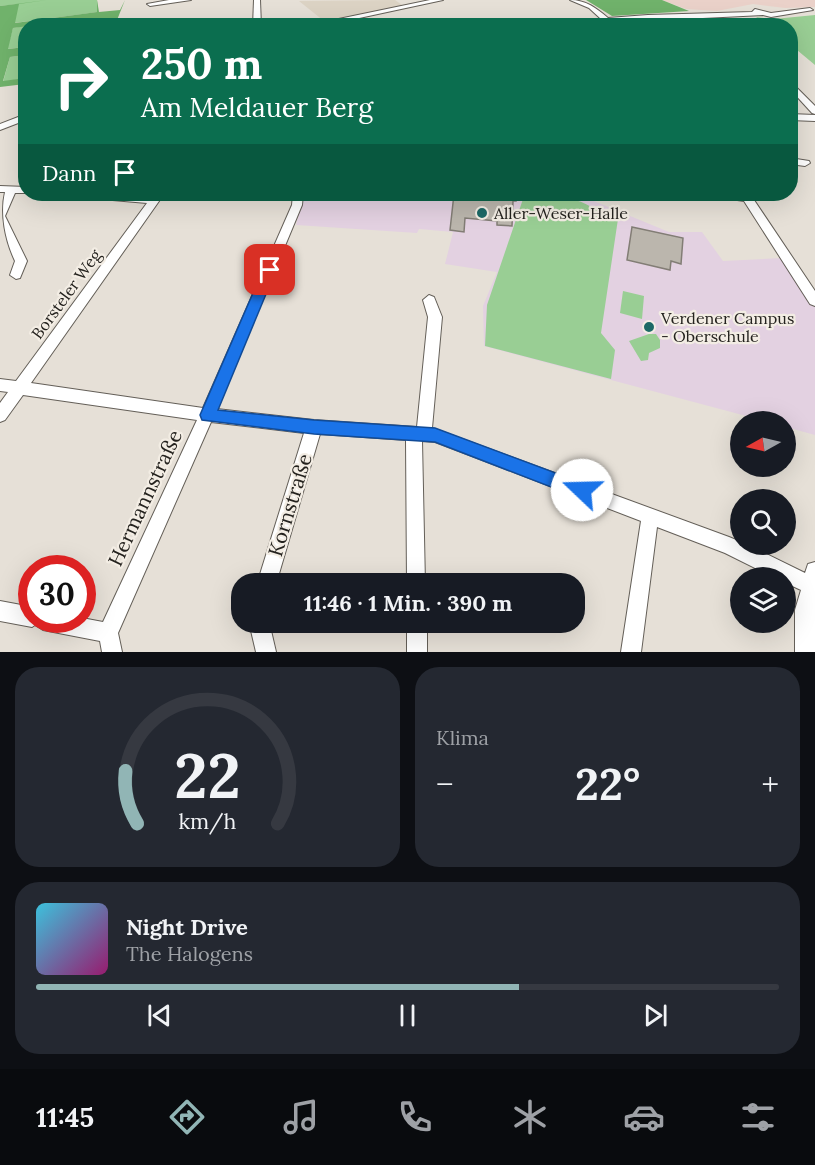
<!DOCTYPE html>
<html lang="de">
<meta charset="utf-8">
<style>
:root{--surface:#171b24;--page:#242831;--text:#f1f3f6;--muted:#9ea1a6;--line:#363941;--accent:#91b5b5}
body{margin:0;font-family:Lora,serif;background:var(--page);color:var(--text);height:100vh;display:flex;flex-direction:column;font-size:22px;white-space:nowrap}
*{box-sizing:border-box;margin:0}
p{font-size:20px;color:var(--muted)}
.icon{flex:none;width:33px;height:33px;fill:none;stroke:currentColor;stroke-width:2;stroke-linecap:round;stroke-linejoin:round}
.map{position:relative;height:652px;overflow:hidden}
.sheet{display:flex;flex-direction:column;gap:15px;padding:15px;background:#0d0f14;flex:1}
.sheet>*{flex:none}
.hud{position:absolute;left:18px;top:18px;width:780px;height:183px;border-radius:24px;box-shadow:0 6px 24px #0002;background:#0b6e4f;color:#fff;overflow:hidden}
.needle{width:39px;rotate:262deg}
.controls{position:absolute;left:730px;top:411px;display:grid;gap:12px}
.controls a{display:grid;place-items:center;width:66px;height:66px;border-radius:50%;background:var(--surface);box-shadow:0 6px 24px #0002;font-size:30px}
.speed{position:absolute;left:18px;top:555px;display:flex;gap:12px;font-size:30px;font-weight:700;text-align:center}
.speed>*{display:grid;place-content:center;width:78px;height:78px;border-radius:50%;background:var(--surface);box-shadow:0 6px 24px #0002;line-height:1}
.speed .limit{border:9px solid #d22;background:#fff;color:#111}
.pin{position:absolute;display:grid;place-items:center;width:51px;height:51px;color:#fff;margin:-26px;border-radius:12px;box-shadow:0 3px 9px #0006}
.me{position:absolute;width:66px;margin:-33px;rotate:291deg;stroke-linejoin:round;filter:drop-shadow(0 0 4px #0008)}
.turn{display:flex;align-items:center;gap:21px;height:126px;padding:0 24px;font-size:27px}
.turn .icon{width:78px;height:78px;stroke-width:2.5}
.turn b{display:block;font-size:42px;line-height:51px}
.then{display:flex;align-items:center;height:57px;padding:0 24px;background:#0003;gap:12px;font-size:22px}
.big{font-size:45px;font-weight:800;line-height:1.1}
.sheet .widget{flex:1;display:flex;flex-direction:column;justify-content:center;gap:9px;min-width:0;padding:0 21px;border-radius:24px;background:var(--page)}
.sheet .dial{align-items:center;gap:0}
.dial svg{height:156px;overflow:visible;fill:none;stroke:var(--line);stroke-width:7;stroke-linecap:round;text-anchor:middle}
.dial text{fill:var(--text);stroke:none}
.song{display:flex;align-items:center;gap:18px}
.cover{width:72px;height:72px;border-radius:9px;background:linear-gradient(135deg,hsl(190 70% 55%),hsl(320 70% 35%))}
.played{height:6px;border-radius:3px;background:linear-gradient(90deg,var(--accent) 65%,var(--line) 65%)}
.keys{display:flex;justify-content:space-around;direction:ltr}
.heat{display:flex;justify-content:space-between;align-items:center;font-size:33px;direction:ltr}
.sheet .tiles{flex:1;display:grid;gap:15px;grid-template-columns:1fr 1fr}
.widget:last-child{grid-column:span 2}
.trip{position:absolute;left:231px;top:573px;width:354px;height:60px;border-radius:24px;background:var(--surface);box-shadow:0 6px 24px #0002;font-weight:800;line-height:60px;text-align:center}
.tab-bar{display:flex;height:96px;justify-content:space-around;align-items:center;background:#090b0e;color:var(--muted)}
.tab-bar .icon{width:42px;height:42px}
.tab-bar .selected{color:var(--accent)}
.tab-bar b{font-size:27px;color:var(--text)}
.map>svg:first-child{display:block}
.built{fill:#dcd3c4}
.industrial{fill:#ead1c9}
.education{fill:#e3d1e1}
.green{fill:#99ce94}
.forest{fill:#70b26b}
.building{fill:#bbb6ad;stroke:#827d75;stroke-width:1.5}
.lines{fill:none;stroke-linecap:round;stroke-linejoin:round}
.minor-casing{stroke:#645f58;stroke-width:2}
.minor{fill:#fff;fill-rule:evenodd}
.route{fill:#1a73e8;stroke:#114b97;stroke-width:1.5}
.poi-dot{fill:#1c6966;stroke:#f3ede4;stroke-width:2}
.labels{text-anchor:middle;stroke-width:4.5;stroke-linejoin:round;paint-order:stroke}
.poi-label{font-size:16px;fill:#24221e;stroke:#f3ede4;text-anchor:start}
.street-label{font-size:16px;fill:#24221e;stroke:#f3ede4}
.near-street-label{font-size:20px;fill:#24221e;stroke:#f3ede4}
</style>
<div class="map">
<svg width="815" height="652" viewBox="0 0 815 652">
<rect width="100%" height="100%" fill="#e6e0d7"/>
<!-- built -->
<polygon class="built" points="395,0 405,7 324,21 299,1"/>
<!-- industrial -->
<polygon class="industrial" points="662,0 815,0 815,7 785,8 753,4 717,11 686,9"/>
<!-- education -->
<polygon class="education" points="303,194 567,194 584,197 669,232 702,232 723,261 781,258 815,307 815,435 786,427 786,422 765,421 484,346 483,306 497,272 445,264 453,232 419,229 417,233 296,225"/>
<!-- green -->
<g class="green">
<polygon points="0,0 97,0 98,12 14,23 18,4 0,6"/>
<polygon points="815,15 815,65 791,45 790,26 767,25 756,17 774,19"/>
<polygon points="25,26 25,47 7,49 13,28"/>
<polygon points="25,55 25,78 3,82 10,57"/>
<path d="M 523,199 C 541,202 557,197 575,200 C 591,204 602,216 618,219 L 601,333 L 615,350 L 611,379 L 485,346 L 487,305 Z"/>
<polygon points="623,291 644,296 642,319 620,313"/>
<polygon points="649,334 656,334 660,340 660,348 649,353 648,360 641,361 629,341"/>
</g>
<!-- forest -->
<g class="forest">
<polygon points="47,0 19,4 15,23 97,12 97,0 99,12 120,10 125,0 115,25 93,25 93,18 13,28 8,49 25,47 25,55 10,57 3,81 25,78 25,84 0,87 0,6"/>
<polygon points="586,0 662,0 689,11 612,16"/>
<polygon points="713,19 720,25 622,26 619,22"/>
</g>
<!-- building -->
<g class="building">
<polygon points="454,194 516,194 516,201 513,201 512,226 497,225 497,221 465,218 464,232 450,230"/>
<polygon points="632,227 683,238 681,264 671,261 670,270 627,260"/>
</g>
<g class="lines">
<!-- minor casing -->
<g class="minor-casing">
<g id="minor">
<polygon points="169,0 191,0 150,6 147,4"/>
<polygon points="254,0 260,0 261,26 253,26"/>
<polygon points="430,0 443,0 322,26 305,26"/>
<path d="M 570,0 C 586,0 596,8 608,18 L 648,15 L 752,12 L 755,9 L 771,13 L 810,8 L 813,10 L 771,17 L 763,15 L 542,26 L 601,19 L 589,8 Z"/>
<polygon points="188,19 192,21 191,23 145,26"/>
<polygon points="790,81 815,106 815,114 812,113 790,89"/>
<polygon points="26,114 26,120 0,130 0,124"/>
<polygon points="790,114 815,115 815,121 790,120"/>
<polygon points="790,158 809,161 810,163 805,166 790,164"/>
<path d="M 0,186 L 26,187 L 26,193 L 15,193 L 5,216 L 27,261 L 20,278 L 16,279 L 10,275 L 15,261 C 5,240 0,214 5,192 L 0,192 Z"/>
<polygon points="73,194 114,194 152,196 154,194 164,194 31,383 203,408 292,205 293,194 303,194 302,205 217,409 314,420 417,427 428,317 423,300 429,295 434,297 442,317 432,428 729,537 741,542 741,544 746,544 805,573 808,564 815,562 815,652 795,652 795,610 801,590 786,583 786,578 775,578 725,553 657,527 641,652 621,652 641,521 435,442 422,441 425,584 407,584 406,440 320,434 276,584 257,584 304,433 211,422 118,633 122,652 102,652 100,641 43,630 35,625 32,627 0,621 0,601 32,607 32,620 82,618 103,622 197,420 23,395 5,420 0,422 0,403 8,392 0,391 0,379 16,381 147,203 78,197"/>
<polygon points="712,194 750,194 815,291 815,306 810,304 744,201 717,197"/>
<polygon points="249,622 269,622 276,652 256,652"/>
<rect x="407" y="622" width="20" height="30"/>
</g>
</g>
<!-- minor -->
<use href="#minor" class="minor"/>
</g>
<!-- route -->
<polygon class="route" points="270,266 276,270 218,410 314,420 435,428 588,485 590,490 588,496 582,499 435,442 314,434 202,420 200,415 263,270"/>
<!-- markers -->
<g class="poi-dot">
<circle cx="482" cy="213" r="6"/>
<circle cx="649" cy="327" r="6"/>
</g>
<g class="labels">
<!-- poi labels -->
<g class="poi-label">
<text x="494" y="219">Aller-Weser-Halle</text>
<text x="661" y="324">Verdener Campus<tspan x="661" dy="18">- Oberschule</tspan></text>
</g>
<!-- street labels -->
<g class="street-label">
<text transform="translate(66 294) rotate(-54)" y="6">Borsteler Weg</text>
</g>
<!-- near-street labels -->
<g class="near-street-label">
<text transform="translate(145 498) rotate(-65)" y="7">Hermannstraße</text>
<text transform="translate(290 505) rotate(-73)" y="7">Kornstraße</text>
</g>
</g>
</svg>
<div class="controls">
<a><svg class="needle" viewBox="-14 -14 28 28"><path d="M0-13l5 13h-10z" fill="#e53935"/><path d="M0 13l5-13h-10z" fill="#9ea1a6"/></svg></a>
<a><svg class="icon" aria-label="search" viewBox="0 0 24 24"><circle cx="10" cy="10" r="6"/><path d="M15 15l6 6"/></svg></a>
<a><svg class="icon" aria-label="layers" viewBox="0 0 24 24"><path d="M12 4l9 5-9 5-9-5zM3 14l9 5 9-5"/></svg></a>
</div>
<div class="speed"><div class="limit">30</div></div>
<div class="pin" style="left:270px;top:270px;background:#d93025"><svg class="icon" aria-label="arrive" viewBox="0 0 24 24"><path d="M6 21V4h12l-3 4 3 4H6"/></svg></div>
<svg class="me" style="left:582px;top:490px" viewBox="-20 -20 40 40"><circle r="19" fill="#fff"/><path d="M0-13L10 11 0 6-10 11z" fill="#1a73e8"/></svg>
<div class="trip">11:46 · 1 Min. · 390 m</div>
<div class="hud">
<div class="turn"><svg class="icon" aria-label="right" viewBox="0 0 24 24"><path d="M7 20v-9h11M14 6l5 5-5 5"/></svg><div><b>250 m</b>Am Meldauer Berg</div></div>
<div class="then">Dann<svg class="icon" aria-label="arrive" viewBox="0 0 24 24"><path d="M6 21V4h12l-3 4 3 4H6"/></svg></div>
</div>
</div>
<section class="sheet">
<div class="tiles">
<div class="widget dial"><svg viewBox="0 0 100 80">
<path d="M14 69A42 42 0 1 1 86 69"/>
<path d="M14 69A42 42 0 0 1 8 42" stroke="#91b5b5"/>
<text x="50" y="56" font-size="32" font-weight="700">22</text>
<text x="50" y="72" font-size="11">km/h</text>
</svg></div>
<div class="widget"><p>Klima</p>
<div class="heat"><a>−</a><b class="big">22°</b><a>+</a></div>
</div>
<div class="widget">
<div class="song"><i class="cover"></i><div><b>Night Drive</b><p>The Halogens</p></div></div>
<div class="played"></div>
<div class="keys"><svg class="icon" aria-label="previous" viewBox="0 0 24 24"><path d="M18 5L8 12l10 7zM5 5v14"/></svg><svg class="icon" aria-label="pause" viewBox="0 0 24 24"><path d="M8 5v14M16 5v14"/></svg><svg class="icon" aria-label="next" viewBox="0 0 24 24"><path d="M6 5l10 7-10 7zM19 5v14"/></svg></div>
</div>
</div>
</section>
<nav class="tab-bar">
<b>11:45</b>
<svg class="icon selected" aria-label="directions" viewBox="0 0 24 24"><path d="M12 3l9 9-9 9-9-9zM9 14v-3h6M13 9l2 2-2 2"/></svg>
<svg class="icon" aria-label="music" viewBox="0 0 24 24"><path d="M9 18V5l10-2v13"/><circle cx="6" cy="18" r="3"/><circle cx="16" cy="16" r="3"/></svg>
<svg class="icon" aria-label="phone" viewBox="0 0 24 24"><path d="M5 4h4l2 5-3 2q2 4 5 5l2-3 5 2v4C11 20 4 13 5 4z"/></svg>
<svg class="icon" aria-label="climate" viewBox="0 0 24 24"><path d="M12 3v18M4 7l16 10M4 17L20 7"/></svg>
<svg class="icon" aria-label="car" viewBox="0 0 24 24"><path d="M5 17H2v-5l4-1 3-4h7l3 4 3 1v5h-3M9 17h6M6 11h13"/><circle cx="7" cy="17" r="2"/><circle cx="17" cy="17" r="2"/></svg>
<svg class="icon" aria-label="filters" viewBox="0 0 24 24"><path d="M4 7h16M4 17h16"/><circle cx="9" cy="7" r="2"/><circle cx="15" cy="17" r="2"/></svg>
</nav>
